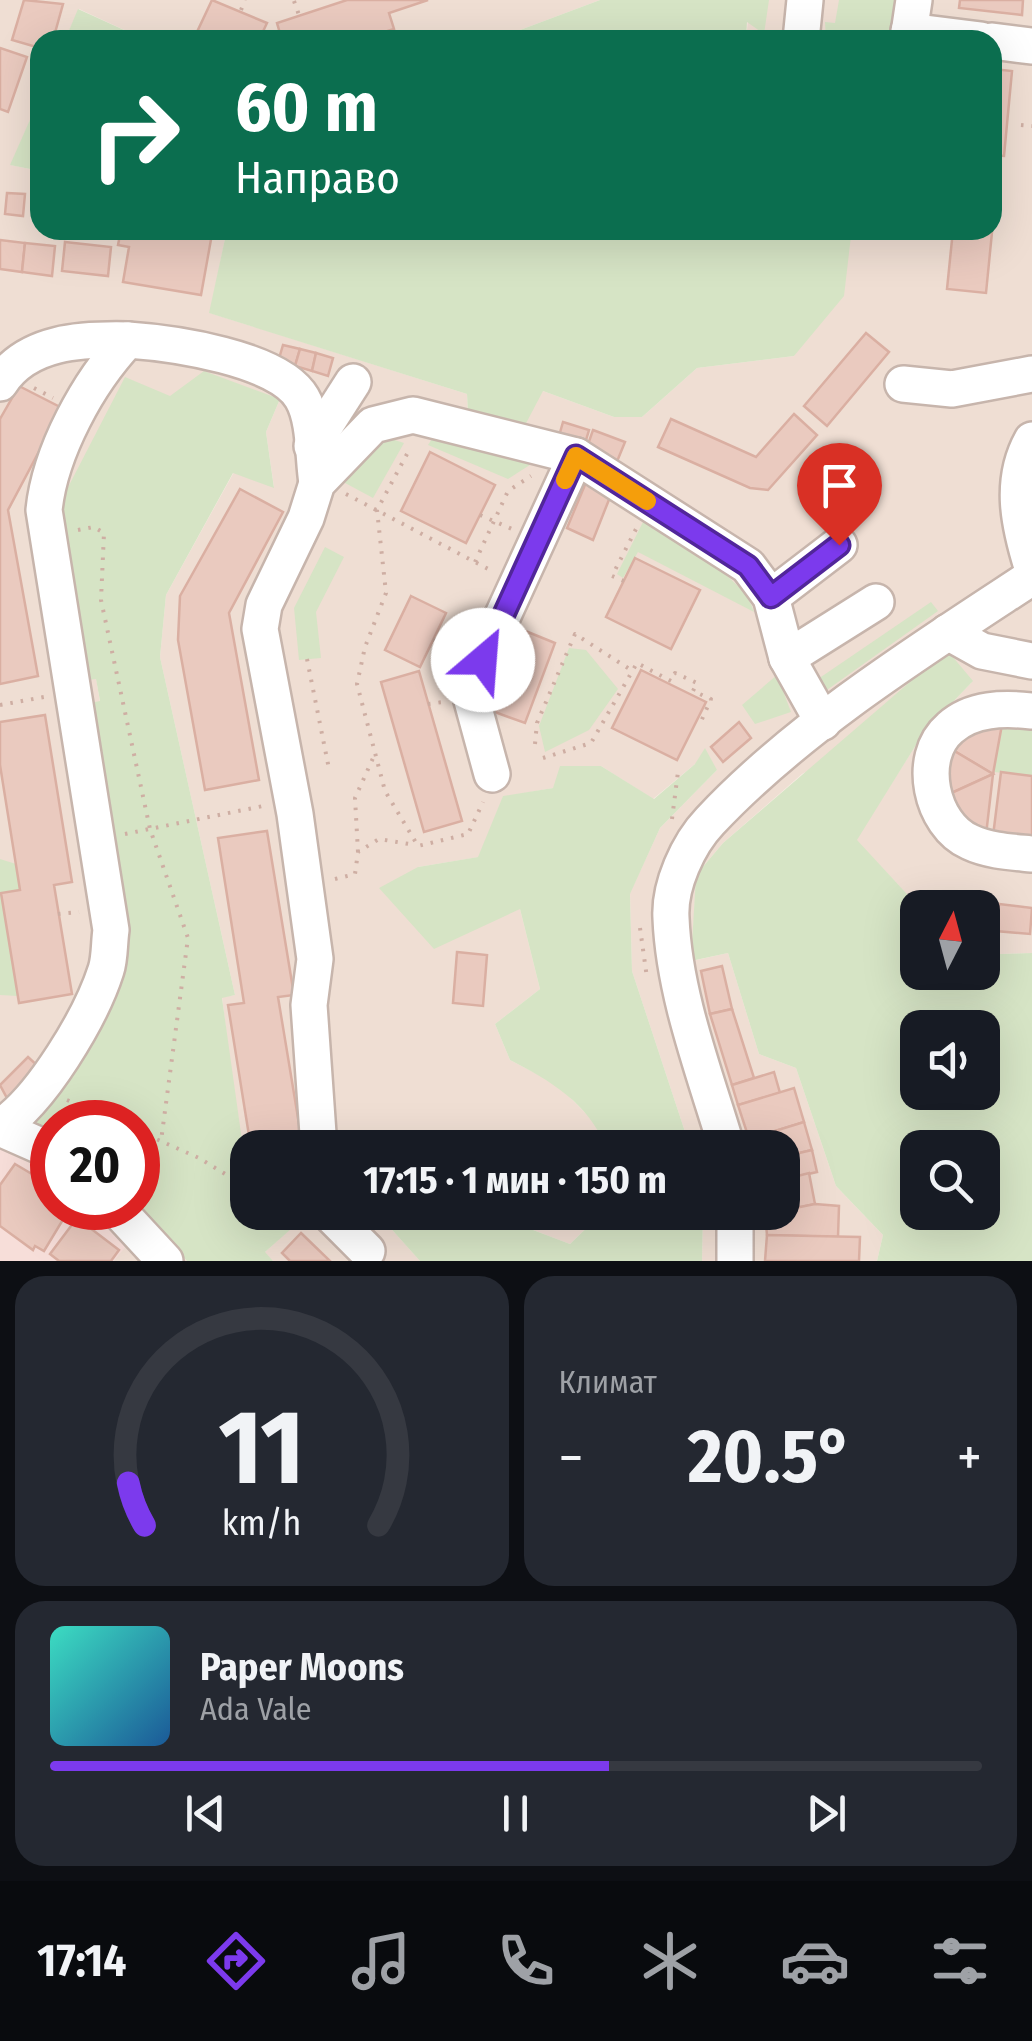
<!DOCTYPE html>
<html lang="ru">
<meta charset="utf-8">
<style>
:root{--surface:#171b24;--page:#242831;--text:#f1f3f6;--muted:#9ea1a6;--line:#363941;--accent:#7c3aed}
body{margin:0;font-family:"Fira Sans Condensed",sans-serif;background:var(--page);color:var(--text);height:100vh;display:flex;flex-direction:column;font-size:38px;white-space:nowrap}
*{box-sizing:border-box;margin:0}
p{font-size:32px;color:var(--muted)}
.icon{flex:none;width:55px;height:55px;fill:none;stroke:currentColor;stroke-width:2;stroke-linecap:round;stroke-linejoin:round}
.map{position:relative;height:1261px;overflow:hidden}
.sheet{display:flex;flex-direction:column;gap:15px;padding:15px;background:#0d0f14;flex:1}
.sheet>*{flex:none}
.hud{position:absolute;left:30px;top:30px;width:972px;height:210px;border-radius:30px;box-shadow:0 10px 40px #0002;background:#0b6e4f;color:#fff;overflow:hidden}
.needle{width:65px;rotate:6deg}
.tools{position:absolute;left:900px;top:890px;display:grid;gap:20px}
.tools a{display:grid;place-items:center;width:100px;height:100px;border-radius:20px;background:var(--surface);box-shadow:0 10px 40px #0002;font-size:50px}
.speed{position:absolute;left:30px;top:1100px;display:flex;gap:20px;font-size:50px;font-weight:700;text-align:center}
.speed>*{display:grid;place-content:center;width:130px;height:130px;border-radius:50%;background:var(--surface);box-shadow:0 10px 40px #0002;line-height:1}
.speed .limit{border:15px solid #d22;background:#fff;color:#111}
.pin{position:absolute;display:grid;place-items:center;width:85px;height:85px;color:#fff;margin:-102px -42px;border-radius:50% 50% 50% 0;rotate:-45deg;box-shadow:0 0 10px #0007}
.pin .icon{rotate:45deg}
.me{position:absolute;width:110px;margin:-55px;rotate:27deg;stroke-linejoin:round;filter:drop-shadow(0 0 8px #0008)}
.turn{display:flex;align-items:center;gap:35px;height:210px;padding:0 40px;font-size:45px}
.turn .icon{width:130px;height:130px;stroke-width:2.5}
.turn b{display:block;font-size:70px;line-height:85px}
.big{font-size:75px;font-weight:700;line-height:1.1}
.sheet .tile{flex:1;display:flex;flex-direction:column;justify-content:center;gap:15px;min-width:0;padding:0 35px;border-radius:30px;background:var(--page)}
.sheet .dial{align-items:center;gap:0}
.dial svg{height:260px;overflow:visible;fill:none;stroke:var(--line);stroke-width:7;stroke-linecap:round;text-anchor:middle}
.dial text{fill:var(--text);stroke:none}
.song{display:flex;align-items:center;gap:30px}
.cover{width:120px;height:120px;border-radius:15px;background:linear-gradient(135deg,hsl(170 70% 55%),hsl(210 70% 35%))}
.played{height:10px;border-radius:5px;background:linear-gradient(90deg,var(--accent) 60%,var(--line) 60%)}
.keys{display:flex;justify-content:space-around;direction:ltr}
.heat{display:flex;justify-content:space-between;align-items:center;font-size:55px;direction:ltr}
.sheet .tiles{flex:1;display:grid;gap:15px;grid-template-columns:1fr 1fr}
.tile:last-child{grid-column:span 2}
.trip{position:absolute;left:230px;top:1130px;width:570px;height:100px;border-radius:30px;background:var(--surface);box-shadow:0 10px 40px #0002;font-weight:700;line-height:100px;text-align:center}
.menu{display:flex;height:160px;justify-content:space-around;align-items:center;background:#090b0e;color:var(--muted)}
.menu .icon{width:70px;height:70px}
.menu .active{color:var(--accent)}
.menu b{font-size:45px;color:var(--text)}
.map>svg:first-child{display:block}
.residential{fill:#efded3}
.commercial{fill:#f7ded9}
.green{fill:#d6e4c5;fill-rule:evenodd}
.building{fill:#eacabf;stroke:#daafa2;stroke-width:2.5}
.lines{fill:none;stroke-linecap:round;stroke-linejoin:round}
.minor-casing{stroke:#c7b5ac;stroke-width:40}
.path{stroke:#ceaea3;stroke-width:4;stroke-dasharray:2.5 8;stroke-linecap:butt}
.minor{stroke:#fff;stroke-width:35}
.route-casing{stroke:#51269a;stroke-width:25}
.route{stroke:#7c3aed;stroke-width:18}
.slow{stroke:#f59e0b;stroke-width:18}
</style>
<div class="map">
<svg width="1032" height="1261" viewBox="0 0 1032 1261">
<rect width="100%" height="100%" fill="#f8ede4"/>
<!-- residential -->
<g class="residential">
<polygon points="0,0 600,0 493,40 146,40 79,9 65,40 40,40 40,97 11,165 40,171 40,230 226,234 210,313 467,394 468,415 543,391 614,417 642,417 697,368 794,356 851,236 849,230 992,230 992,40 746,40 750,0 1032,0 1032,953 999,954 983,947 982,908 919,907 856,840 924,732 972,682 802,774 723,843 696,875 692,961 728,953 759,1054 796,1068 836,1186 883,1235 877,1261 702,1261 703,1213 782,1212 782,1148 690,1147 632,971 630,893 660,828 717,770 695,764 653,799 601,766 553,788 503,797 479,857 418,867 520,909 540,989 495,1024 510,1060 558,1085 597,1125 606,1147 248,1148 247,1176 243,1171 222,997 235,995 160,657 166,595 234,472 274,487 266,432 280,399 79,681 96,678 100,702 82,705 122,934 41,1094 52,1138 52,1208 136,1208 187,1261 0,1261"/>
<polygon points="274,1213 377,1213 420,1261 273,1261 264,1253 290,1229"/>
<polygon points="488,1213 602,1213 570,1244"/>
</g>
<!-- commercial -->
<polygon class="commercial" points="0,1139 52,1178 52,1208 91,1208 127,1245 114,1261 0,1261"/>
<!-- green -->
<g class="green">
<polygon points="600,0 769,0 764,34 747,22 746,40 493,40"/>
<polygon points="839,0 895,0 889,39 826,39 825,22 835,23"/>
<polygon points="78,9 146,40 65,40"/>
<polygon points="40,97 40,171 10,165"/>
<polygon points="211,230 849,230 851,236 844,296 794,356 697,368 642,417 614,417 543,391 523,429 468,414 467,394 209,313 226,234"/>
<polygon points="204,371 280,399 266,432 274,488 233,473 166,595 160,657 235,995 222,998 247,1176 248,1212 274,1213 291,1229 265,1252 273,1261 187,1261 136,1208 138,1122 52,1122 52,1138 23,1116 115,973 81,705 100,701 96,679 78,681 63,548 63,497 125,377 170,396"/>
<polygon points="437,431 536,461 508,479 428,445"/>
<polygon points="379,435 404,443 373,498 334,477"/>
<path d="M 644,520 C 673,539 747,578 754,612 L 638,552 L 623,578 L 617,574 Z"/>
<polygon points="325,547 344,557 316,612 321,658 299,660 294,608"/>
<polygon points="931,602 938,611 824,692 818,679"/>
<polygon points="569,648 586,650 618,689 589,730 545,752 539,726"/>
<path d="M 947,650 L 973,681 L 924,732 L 857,840 L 919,907 L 918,972 L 982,972 L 983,947 L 999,954 L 1032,953 L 1032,1261 L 877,1261 L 883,1235 L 836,1186 L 796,1068 L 759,1054 L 728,953 L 691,961 L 696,875 L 723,843 ZM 918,1028 L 982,1028 L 982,1092 L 918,1092 ZM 918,1148 L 982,1148 L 982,1212 L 918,1212 Z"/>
<polygon points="777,675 791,712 755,724 742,705"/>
<polygon points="1003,719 1032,723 1032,776 994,772"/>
<path d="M 705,748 L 717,770 L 660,828 L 630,894 L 632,971 L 690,1147 L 606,1147 C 588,1103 551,1081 510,1060 L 495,1024 L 540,989 L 520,909 L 434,949 L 379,888 L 418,867 L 478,857 L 503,796 L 553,788 L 560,766 L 601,766 L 654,799 L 695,764 Z"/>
<polygon points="0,859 16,864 20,890 1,893 18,996 0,995"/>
<polygon points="377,1213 488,1213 570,1244 602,1213 703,1213 702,1261 420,1261"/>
</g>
<!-- building -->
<g class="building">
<polygon points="24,0 63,4 53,40 40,40 40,48 12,40"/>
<polygon points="212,0 267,23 259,40 213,40 197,32"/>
<polygon points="347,0 428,0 389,13 394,29 359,40 282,40 277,23"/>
<polygon points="960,0 1023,0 1022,15 959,8"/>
<polygon points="0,48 27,57 8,112 0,109"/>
<polygon points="993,69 1012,71 1004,156 992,155"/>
<polygon points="7,193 25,194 23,216 5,214"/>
<polygon points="992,201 995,202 986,293 947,289 953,230 992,230"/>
<polygon points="121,230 212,234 201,295 123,282 129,247 118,245"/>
<polygon points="0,240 25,243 22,272 0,269"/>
<polygon points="65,242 111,247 108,276 62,271"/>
<polygon points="25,243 55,246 52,276 22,272"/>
<polygon points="866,333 889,352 827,426 804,406"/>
<polygon points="283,345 300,349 295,366 278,362"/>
<polygon points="300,349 316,353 312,371 295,366"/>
<polygon points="316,353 333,358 328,376 312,371"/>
<polygon points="19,386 62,408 8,510 38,676 0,684 0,419"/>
<polygon points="794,414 817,435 768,490 750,488 658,447 671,419 756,457"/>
<polygon points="563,422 589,430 583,450 557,443"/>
<polygon points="593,430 625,442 616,464 585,453"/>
<polygon points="430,452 495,485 466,543 401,511"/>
<polygon points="587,480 612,492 593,540 567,528"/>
<polygon points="240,489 283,512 229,613 259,780 205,790 178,640 180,596"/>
<polygon points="635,558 700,590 671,649 606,617"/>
<polygon points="411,596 446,613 420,667 385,650"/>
<polygon points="523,630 555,643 525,723 492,711"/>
<polygon points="641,670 706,702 677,760 612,728"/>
<polygon points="419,671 462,821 424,832 381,682"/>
<polygon points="45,715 72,882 54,885 72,994 19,1003 1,893 20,890 0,765 0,722"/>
<polygon points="1003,719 993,774 951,749 973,725"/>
<polygon points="739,722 751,738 723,762 711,747"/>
<polygon points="951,749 993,774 947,795"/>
<polygon points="1001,772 1032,776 1032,841 993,836"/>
<polygon points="993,774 986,835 955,813 947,795"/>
<polygon points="267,831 294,995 278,997 303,1148 251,1148 228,1005 244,1003 218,838"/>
<polygon points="999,904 1032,908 1030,934 996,931"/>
<polygon points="457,952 487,955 483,1006 453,1003"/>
<polygon points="722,966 732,1009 710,1014 701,971"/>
<polygon points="732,1009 754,1078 732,1085 710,1014"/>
<polygon points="28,1057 40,1068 8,1100 0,1085"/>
<polygon points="774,1072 780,1093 738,1105 732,1085"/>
<polygon points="794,1088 804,1122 749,1139 738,1105"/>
<polygon points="804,1122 812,1150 782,1157 782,1148 751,1148 749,1139"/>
<polygon points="812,1150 817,1172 782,1180 782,1157"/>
<polygon points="15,1164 52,1186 52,1208 70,1208 44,1251 35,1246 33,1250 0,1226 0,1185"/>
<polygon points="809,1173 815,1204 782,1211 782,1180"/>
<polygon points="815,1204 839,1206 838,1237 767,1235 765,1214"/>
<polygon points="77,1218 119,1250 111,1261 59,1261 50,1254"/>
<polygon points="301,1233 330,1261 290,1261 282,1253"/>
<polygon points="767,1235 860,1237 859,1261 765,1261"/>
</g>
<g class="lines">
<!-- minor casing -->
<g class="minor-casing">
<g id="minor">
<polyline points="909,31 981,40"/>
<polyline points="801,40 805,0"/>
<polyline points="908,40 914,0"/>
<polyline points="992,41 1031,46"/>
<path d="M 0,383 C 27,341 82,339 128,340"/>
<polyline points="903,384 952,389 1032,374"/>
<path d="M 1032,440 C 1009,481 1019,525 1032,567"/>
<polyline points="312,446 353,382"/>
<polyline points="771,597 839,545"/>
<polyline points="948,632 982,651 1032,661"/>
<polyline points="787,658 876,602"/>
<path d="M 1032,711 C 1004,708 972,708 950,728 C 916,757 931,825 970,842 C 989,851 1012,852 1032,854"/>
<polyline points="492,774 471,697 476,674 576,456"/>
<path d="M 0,1127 C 41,1101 91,1017 106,970 C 110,958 109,943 111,930 L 44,510 C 50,452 88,382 128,340 C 172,343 279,358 302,398 C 315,420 313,458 317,483"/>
<polyline points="0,1128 52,1151"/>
<polyline points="319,1148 309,1005 315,959 295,814 260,629 264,605 306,518 317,483 373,425 413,415 576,456 748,566 771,597 787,658 823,722"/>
<path d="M 727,1148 C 705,1074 674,995 671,918 C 669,886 688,844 710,821 C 798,727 924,648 1032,577"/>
<polyline points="116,1208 165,1261"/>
<polyline points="328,1212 367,1251"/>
<polyline points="735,1212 735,1261"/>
</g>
</g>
<!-- path -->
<g class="path">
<polyline points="294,1 299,15"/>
<polyline points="241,10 245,0"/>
<polyline points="1021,125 1032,126"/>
<polyline points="34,388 53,398"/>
<polyline points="407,454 377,510 386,593 365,647 357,684 385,791 418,846 468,834 483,802"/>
<polyline points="346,494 492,571"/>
<polyline points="480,515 512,529"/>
<polyline points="78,530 94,527 104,533 101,600 150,829 188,938 161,1141"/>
<polyline points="475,562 508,491 531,476"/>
<polyline points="624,581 612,576 636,529"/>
<polyline points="433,639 457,649"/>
<polyline points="307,659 329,769"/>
<polyline points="428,704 443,702"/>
<polyline points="0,705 44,697"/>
<polyline points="535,744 537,723 575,634 631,670"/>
<polyline points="543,758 591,743 637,663 671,681 675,673 697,683 693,691 711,699 699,726"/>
<polyline points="672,819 678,772"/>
<polyline points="125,834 263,806"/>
<polyline points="358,852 355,798 374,756"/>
<polyline points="335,879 355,874 358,852 379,839 415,845"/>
<polyline points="58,914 79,912"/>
<polyline points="640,928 647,978"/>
<polyline points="67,1100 118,1122"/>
<polyline points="138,1131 199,1158 248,1188"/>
</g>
<!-- minor -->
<use href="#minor" class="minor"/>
</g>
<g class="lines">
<!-- route casing -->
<g class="route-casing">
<polyline id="route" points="483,660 576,456 748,566 771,597 839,545"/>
</g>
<!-- route -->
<use href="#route" class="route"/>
<!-- slow -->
<polyline class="slow" points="565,480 576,456 647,501"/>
</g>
</svg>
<div class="tools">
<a><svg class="needle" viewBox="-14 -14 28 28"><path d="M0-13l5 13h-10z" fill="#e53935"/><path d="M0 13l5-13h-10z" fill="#9ea1a6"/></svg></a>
<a><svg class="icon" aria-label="sound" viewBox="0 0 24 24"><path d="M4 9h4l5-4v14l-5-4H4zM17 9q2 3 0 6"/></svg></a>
<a><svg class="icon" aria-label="search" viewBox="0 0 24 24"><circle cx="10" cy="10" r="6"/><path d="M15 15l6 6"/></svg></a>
</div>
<div class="speed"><div class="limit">20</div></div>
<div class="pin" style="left:839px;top:545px;background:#d93025"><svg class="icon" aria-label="arrive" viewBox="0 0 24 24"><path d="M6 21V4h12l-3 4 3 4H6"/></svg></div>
<svg class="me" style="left:483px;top:660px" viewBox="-20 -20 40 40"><circle r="19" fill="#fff"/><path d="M0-13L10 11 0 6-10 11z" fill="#7c3aed"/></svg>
<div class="trip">17:15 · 1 мин · 150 m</div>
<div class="hud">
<div class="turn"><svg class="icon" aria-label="right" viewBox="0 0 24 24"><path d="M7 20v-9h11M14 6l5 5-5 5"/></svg><div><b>60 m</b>Направо</div></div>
</div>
</div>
<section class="sheet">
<div class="tiles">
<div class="tile dial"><svg viewBox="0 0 100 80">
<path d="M14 69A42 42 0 1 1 86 69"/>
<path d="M14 69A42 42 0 0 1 9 56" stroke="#7c3aed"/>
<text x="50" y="56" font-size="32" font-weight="700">11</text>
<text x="50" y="72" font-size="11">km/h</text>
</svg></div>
<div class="tile"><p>Климат</p>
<div class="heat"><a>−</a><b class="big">20.5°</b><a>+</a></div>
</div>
<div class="tile">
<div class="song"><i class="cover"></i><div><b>Paper Moons</b><p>Ada Vale</p></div></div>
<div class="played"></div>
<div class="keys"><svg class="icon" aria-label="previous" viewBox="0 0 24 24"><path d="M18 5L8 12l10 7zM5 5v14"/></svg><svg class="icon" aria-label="pause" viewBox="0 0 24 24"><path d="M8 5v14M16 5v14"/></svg><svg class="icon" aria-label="next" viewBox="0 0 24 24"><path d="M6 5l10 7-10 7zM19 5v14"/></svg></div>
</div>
</div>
</section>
<nav class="menu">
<b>17:14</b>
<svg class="icon active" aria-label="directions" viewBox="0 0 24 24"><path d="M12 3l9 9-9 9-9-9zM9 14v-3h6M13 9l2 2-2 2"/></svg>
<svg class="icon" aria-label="music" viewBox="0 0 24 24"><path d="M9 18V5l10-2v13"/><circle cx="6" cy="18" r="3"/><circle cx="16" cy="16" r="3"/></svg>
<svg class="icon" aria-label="phone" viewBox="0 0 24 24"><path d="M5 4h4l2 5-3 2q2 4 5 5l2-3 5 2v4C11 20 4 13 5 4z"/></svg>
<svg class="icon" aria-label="climate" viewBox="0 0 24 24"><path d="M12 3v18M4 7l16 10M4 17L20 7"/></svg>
<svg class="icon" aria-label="car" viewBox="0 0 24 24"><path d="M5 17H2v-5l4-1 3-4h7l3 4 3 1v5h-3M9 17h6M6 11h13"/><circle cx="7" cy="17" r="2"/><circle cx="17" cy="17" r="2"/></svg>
<svg class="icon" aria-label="filters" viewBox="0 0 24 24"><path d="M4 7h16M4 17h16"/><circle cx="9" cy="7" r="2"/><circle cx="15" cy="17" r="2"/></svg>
</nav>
